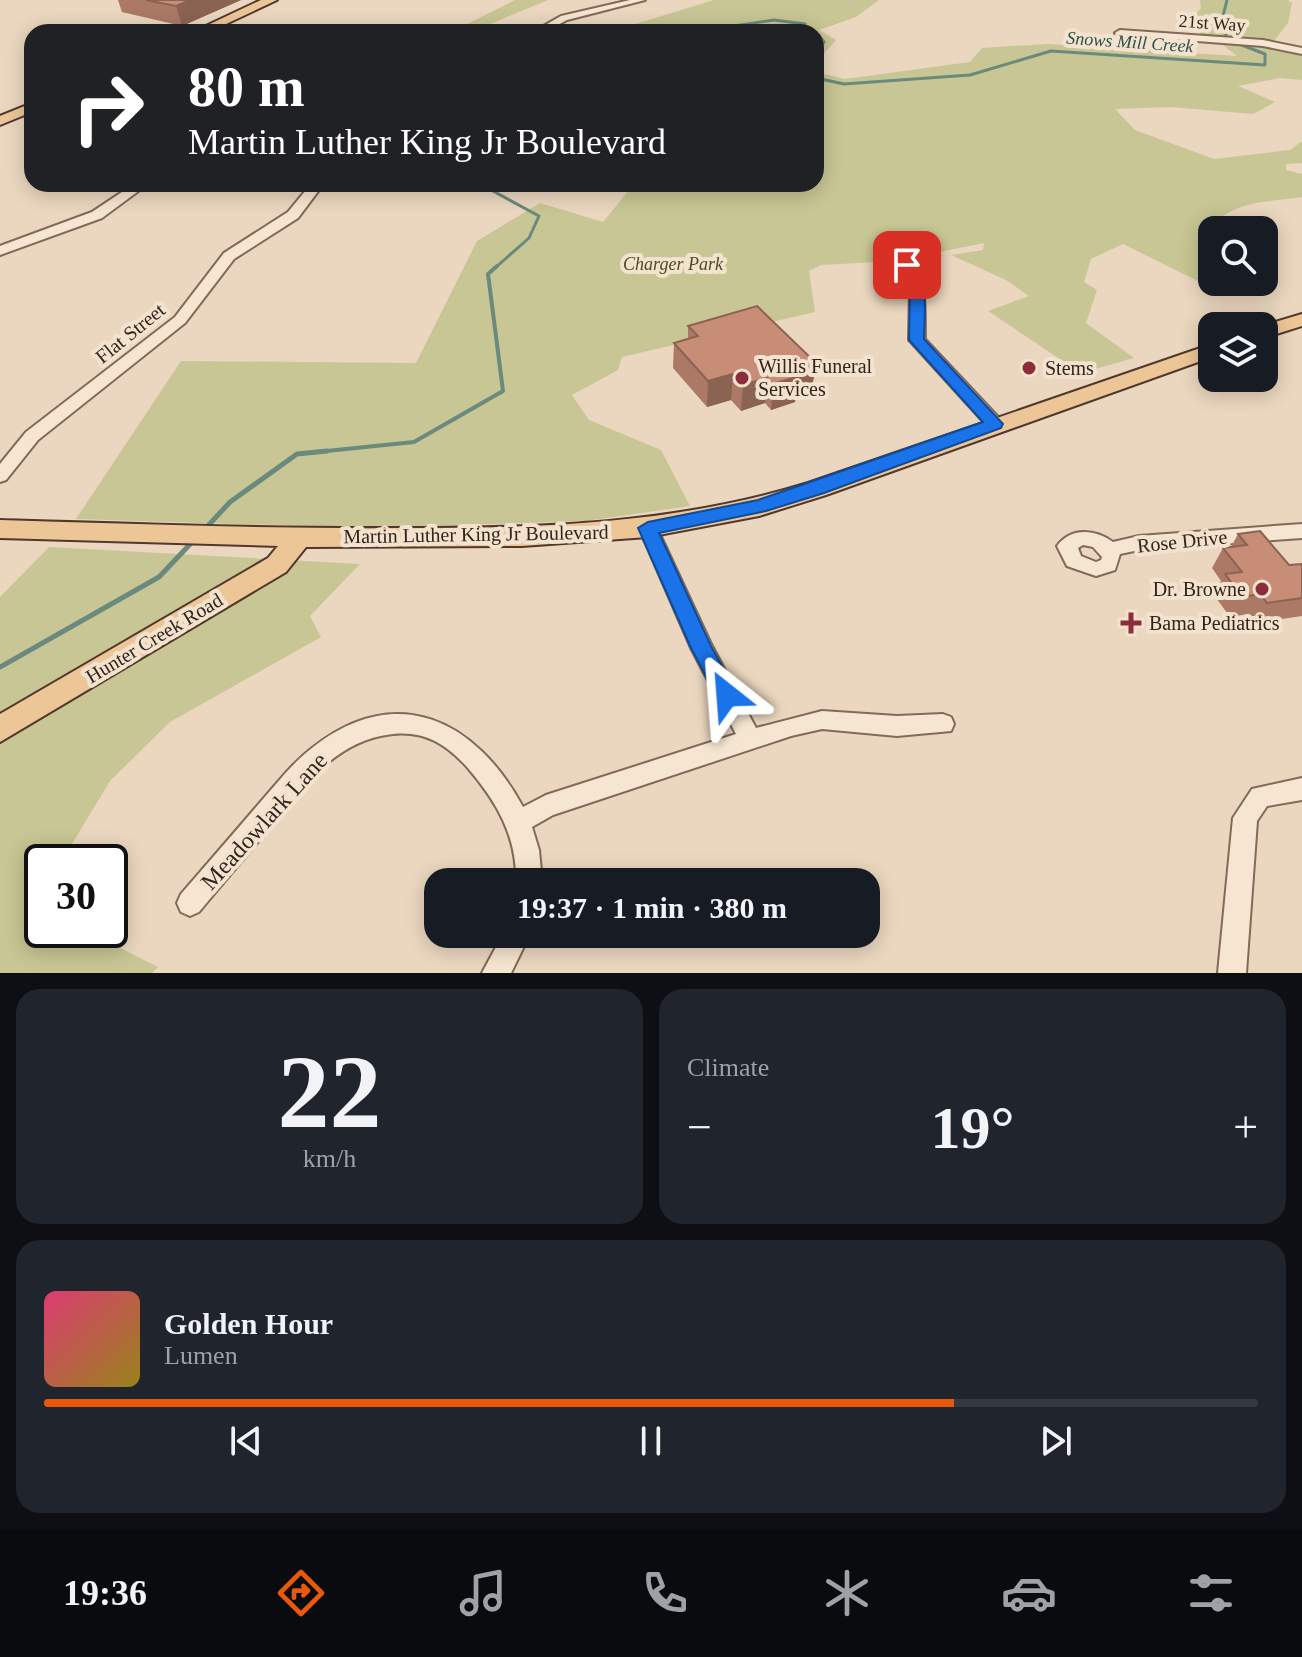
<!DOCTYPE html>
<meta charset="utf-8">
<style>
:root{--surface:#171b24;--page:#20242c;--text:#f1f3f6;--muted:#9ea1a6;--line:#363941;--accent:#ea580c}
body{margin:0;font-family:Georgia,serif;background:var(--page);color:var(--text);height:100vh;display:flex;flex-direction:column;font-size:30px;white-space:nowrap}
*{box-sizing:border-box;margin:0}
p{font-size:26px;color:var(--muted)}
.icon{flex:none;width:44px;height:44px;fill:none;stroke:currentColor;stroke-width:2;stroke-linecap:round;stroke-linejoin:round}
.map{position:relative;height:973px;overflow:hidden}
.drawer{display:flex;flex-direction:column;gap:16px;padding:16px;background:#0d0f14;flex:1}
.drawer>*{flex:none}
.top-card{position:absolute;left:24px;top:24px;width:800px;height:168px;border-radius:24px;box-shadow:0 4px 20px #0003;background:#202124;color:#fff;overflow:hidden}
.tools{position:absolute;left:1198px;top:216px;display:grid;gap:16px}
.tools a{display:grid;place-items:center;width:80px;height:80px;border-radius:16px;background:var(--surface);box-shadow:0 4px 20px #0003;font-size:40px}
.speed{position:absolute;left:24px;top:844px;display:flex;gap:16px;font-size:40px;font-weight:700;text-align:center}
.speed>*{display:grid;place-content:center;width:104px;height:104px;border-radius:50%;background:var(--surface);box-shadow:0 4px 20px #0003;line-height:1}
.speed .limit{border:4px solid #111;border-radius:12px;background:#fff;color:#111}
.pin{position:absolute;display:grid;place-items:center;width:68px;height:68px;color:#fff;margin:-34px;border-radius:16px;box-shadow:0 4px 12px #0006}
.me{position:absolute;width:88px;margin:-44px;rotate:332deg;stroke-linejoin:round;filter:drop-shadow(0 0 6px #0008)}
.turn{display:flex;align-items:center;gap:28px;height:168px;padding:0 32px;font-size:36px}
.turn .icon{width:104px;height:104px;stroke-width:2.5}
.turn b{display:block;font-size:56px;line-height:68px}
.big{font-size:60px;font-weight:700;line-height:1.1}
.drawer .tile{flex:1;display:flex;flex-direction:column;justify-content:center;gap:12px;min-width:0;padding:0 28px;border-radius:24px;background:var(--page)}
.drawer .dial{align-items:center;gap:0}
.dial b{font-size:104px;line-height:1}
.song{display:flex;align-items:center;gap:24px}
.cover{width:96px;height:96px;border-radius:12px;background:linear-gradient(135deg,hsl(340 70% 55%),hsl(50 70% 35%))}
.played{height:8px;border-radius:4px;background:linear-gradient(90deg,var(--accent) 75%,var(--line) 75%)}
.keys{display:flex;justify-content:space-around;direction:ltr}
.heat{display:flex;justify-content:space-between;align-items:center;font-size:44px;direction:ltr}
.drawer .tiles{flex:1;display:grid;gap:16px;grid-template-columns:1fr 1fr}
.tile:last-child{grid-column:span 2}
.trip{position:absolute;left:424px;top:868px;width:456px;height:80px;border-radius:24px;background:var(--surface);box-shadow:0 4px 20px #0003;font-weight:700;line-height:80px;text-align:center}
.dock{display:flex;height:128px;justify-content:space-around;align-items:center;background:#090b0e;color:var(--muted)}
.dock .icon{width:56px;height:56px}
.dock .current{color:var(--accent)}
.dock b{font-size:36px;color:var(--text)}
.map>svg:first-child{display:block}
.green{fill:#c8c694}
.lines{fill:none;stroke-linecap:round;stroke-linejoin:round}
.stream-far2{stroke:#6a8a7d;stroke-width:3}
.stream-far1{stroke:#6a8a7d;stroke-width:4}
.stream{stroke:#6a8a7d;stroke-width:5}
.minor-casing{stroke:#826959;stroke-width:4}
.major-casing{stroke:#50382d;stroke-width:4}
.minor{fill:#f6e6d1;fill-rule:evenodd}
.major{fill:#edc698;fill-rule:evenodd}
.wall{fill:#ab7966}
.shaded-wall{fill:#8b6353}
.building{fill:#c78d77;stroke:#8b6353;stroke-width:2}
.route{fill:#1a73e8;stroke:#114b97;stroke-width:2}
.poi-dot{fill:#8d2c3b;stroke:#f3e3ce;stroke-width:3}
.labels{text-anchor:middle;stroke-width:8;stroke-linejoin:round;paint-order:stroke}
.far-street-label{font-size:18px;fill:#32241c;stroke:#f3e3ce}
.far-water-label{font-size:18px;font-style:italic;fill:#2c514a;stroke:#f3e3ce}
.far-park-label{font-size:18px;font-style:italic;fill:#494e24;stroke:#f3e3ce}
.street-label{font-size:20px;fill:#32241c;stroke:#f3e3ce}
.poi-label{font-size:20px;fill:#32241c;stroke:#f3e3ce;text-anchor:start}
.near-street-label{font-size:24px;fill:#32241c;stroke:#f3e3ce}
</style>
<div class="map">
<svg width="1302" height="973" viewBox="0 0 1302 973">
<rect width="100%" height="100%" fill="#ebd7bf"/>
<!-- green -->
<g class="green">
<polygon points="515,0 548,0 471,32 451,32"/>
<path d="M 714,0 L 879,0 L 856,17 L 819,30 L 836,40 L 823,55 L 820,73 L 845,79 L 970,62 L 982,48 L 1048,44 L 1237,56 L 1219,42 L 1254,45 L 1302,56 L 1302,80 L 1280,78 L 1238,86 L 1275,102 L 1253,114 L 1171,107 L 1115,109 L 1135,130 L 1214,159 L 1290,150 L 1302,141 L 1302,163 L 1286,164 L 1286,170 L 1302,174 L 1302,197 C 1253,204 1231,200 1197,240 L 1212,248 L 1212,282 L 1256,282 L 1220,292 L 1123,244 L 1091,259 L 1084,282 L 1097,290 L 1086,323 L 1134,358 L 1081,373 L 988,311 L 1029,296 L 1006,280 L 951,255 L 983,250 L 984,243 L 894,261 L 821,265 L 809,271 L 815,312 L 622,357 L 618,370 L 572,395 L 589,420 L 661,450 L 690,506 L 586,521 L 362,528 L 76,519 L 181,361 L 416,363 L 477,241 L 540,203 L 603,222 L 634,184 L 816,184 L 816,32 L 609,32 Z"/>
<polygon points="1200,0 1288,0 1292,3 1288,23 1274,41 1202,36 1191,20 1201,8"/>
<polygon points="49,547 360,564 310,616 321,637 170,722 110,781 61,862 42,862 42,892 35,904 42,908 42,930 85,930 158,967 152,973 0,973 0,597"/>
</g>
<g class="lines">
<!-- stream-far2 -->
<g class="stream-far2">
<polyline points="693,32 774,20 805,24"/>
<polyline points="1226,35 1220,28 1227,0"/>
<polyline points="816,52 824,42 819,35"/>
<polyline points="816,78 844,84 970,75 1051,51 1265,65 1265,54 1239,44"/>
<polyline points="480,184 539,216 529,238 495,268"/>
</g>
<!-- stream-far1 -->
<polyline class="stream-far1" points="307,453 414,442 503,391 488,274 497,266"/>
<!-- stream -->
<g class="stream">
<polyline points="205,529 230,502 297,454 327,451"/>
<polyline points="0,667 159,577 195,539"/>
</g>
<!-- minor casing -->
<g class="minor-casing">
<g id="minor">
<polygon points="630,0 645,0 567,20 545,32 533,32 561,16"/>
<polygon points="1120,30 1263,40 1302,48 1302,54 1263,46 1117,35 1115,33"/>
<polygon points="134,184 148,184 102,218 0,255 0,246 92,212"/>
<polygon points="311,184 322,186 298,218 234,259 185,323 38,440 6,480 0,482 0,464 26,432 175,317 224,253 288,212"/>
<path d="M 907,261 C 929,270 924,318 925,339 L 1001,420 L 1003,424 L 1001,428 L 989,428 L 909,340 L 910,288 L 900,265 Z"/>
<path d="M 648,521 L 655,523 L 657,528 L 712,646 L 756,728 L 822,711 L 897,716 L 943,714 L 951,717 L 954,724 L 951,731 L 897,736 L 822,729 L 791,736 L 553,815 L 532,827 L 539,850 L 542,882 L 516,882 C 517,836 497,802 467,767 C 446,744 425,731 393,734 C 334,740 300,790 266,832 C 244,859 221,885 199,912 L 190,916 L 181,912 L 177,903 L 181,894 C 206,865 232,835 257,806 C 275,786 291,764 312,748 C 397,681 476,720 523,807 L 546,795 L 736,734 L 691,648 L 639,528 L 641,523 Z"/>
<path d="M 1302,524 L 1302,538 L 1139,550 L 1120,554 L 1115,570 L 1096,576 L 1067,566 L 1057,546 C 1071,527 1095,529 1113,542 L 1139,536 ZM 1083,545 L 1093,547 L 1102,557 L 1101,560 L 1096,562 L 1081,556 L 1078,548 Z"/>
<polygon points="1302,778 1302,800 1267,806 1257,821 1246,973 1218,973 1233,818 1252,789"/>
<polygon points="503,934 530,934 511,973 482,973"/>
</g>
</g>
<!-- major casing -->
<g class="major-casing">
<g id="major">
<polygon points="261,0 277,0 209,32 193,32"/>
<polygon points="32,103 32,112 0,125 0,116"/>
<polygon points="1302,314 1302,326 1264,338 1262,326"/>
<path d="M 1212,344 L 1212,357 L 826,495 L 759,516 L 648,537 L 522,546 L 306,547 L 286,572 L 0,742 L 0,714 L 268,558 L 278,546 L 0,538 L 0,520 C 136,524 271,529 406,528 C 544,528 675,524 808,483 Z"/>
</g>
</g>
<!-- minor -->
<use href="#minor" class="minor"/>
<!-- major -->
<use href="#major" class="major"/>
</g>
<!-- wall -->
<g class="wall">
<polygon points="117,0 241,0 182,26 122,12 118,0"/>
<polygon points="688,326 816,363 812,388 796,393 795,402 771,410 765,403 741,411 731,400 707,407 673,368 674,343 688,339"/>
<polygon points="1238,534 1289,565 1302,564 1302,616 1255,623 1248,614 1230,617 1214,595 1221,581 1212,568 1223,548 1231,547"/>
</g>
<!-- shaded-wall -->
<g class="shaded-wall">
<polygon points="191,0 241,0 182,26 176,6"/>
<polygon points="816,363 812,388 796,393 795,402 771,410 773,384 792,370"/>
<polygon points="733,374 731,400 707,407 708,381"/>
<polygon points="767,378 765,403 741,411 743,385"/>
</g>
<!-- building -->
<g class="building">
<polygon points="146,0 191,0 176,6"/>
<polygon points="757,306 816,363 792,370 799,376 773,384 767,378 743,385 733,374 708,381 674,343 698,336 688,326"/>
<polygon points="1260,531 1289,565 1302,564 1302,598 1267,603 1260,594 1242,597 1225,574 1242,572 1223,548 1247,545 1238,534"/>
</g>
<!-- route -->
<path class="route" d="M 907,261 C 931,271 924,317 924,339 L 1003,424 L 1001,428 L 824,493 L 766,511 L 659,533 L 711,646 L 738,695 L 735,701 L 727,704 L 719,701 L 691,648 L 638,528 L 648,522 L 758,500 L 983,422 L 909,340 L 910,288 L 900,265 Z"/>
<!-- markers -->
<g class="poi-dot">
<circle cx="1029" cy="368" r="8"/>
<circle cx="742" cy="378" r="8"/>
<circle cx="1262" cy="589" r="8"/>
<path d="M1127 611h8v8h8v8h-8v8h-8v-8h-8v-8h8z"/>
</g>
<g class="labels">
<!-- far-street labels -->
<g class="far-street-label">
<text transform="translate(1212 23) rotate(4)" y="6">21st Way</text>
</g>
<!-- far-water labels -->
<g class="far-water-label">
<text transform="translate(1130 42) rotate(4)" y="6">Snows Mill Creek</text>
</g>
<!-- far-park labels -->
<g class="far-park-label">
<text x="673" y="270">Charger Park</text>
</g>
<!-- street labels -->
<g class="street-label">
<text transform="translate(130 333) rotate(-39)" y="7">Flat Street</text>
<text transform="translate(476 534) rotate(-1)" y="7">Martin Luther King Jr Boulevard</text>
<text transform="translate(1182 541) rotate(-6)" y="7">Rose Drive</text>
<text transform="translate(154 638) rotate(-31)" y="7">Hunter Creek Road</text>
</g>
<!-- poi labels -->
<g class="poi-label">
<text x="758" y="373">Willis Funeral<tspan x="758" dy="23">Services</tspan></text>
<text x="1045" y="375">Stems</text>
<text x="1246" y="596" text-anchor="end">Dr. Browne</text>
<text x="1149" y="630">Bama Pediatrics</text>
</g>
<!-- near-street labels -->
<g class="near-street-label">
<text transform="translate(264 821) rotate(-48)" y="8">Meadowlark Lane</text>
</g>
</g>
</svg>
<div class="tools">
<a><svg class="icon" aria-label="search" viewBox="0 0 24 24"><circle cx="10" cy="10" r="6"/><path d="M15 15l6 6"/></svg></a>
<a><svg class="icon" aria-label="layers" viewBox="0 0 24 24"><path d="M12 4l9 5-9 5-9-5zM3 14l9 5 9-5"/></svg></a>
</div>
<div class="speed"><div class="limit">30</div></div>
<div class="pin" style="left:907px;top:265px;background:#d93025"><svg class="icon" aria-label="arrive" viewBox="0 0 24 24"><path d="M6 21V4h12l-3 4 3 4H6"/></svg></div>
<svg class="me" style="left:727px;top:695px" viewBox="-20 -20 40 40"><path d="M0-17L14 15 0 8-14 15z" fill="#1a73e8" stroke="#fff" stroke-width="4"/></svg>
<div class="trip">19:37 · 1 min · 380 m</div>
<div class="top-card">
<div class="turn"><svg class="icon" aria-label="right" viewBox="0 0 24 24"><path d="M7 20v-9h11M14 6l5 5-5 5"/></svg><div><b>80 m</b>Martin Luther King Jr Boulevard</div></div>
</div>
</div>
<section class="drawer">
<div class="tiles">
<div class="tile dial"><b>22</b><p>km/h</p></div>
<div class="tile"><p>Climate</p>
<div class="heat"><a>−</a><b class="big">19°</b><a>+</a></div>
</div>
<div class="tile">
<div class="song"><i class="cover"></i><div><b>Golden Hour</b><p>Lumen</p></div></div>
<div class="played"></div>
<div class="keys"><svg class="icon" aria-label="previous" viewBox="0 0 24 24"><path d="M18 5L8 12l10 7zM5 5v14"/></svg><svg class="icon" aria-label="pause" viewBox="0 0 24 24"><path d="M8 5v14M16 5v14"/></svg><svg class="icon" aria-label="next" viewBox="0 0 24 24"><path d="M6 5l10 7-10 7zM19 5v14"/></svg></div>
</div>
</div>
</section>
<nav class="dock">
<b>19:36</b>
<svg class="icon current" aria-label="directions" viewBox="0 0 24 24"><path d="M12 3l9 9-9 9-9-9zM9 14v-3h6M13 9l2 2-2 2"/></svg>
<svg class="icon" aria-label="music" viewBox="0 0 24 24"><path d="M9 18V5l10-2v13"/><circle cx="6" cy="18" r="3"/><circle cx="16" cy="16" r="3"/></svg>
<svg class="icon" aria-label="phone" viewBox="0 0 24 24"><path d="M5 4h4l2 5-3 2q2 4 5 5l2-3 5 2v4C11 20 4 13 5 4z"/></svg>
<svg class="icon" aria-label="climate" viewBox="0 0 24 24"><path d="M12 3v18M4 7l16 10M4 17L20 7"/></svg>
<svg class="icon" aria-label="car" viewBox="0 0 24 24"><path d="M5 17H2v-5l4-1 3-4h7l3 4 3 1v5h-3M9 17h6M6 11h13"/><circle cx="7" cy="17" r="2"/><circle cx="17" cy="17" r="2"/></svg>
<svg class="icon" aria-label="filters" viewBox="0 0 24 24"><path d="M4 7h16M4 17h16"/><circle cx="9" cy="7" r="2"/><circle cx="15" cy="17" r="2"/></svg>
</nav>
